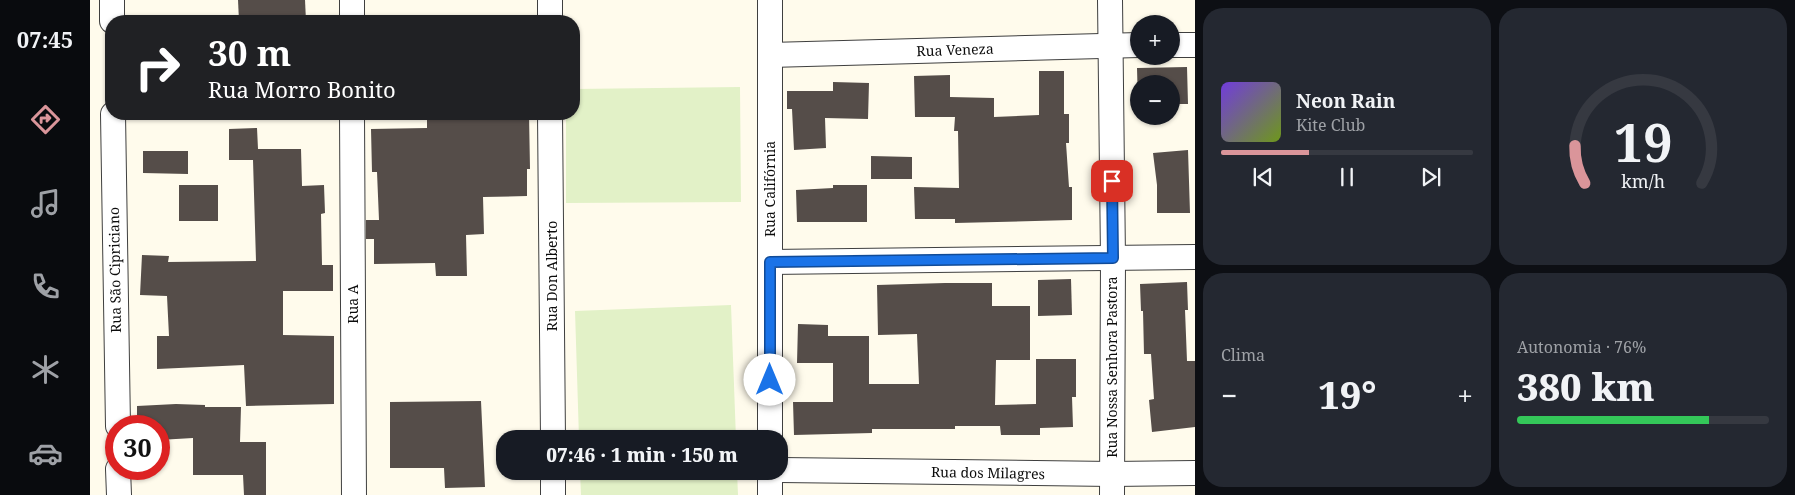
<!DOCTYPE html>
<html lang="pt">
<meta charset="utf-8">
<style>
:root{--surface:#171b24;--page:#242831;--text:#f1f3f6;--muted:#9ea1a6;--line:#363941;--accent:#da959a}
body{margin:0;font-family:"Noto Serif",serif;background:var(--page);color:var(--text);height:100vh;display:flex;flex-direction:column;font-size:19px;white-space:nowrap}
*{box-sizing:border-box;margin:0}
p{font-size:16px;color:var(--muted)}
.icon{flex:none;width:28px;height:28px;fill:none;stroke:currentColor;stroke-width:2;stroke-linecap:round;stroke-linejoin:round}
.map{position:relative;flex:1;overflow:hidden}
.side{display:flex;flex-direction:column;gap:8px;padding:8px;background:#0d0f14;width:600px}
.side>*{flex:none}
.top-card{position:absolute;left:15px;top:15px;width:475px;height:105px;border-radius:20px;box-shadow:0 1px 4px #0004;background:#202124;color:#fff;overflow:hidden}
.tools{position:absolute;left:1040px;top:15px;display:grid;gap:10px}
.tools a{display:grid;place-items:center;width:50px;height:50px;border-radius:50%;background:var(--surface);box-shadow:0 1px 4px #0004;font-size:25px}
.speed{position:absolute;left:15px;top:415px;display:flex;gap:10px;font-size:25px;font-weight:700;text-align:center}
.speed>*{display:grid;place-content:center;width:65px;height:65px;border-radius:50%;background:var(--surface);box-shadow:0 1px 4px #0004;line-height:1}
.speed .limit{border:8px solid #d22;background:#fff;color:#111}
.pin{position:absolute;display:grid;place-items:center;width:42px;height:42px;color:#fff;margin:-21px;border-radius:10px;box-shadow:0 2px 8px #0006}
.me{position:absolute;width:55px;margin:-28px;rotate:0deg;stroke-linejoin:round;filter:drop-shadow(0 0 4px #0008)}
.turn{display:flex;align-items:center;gap:18px;height:105px;padding:0 20px;font-size:22px}
.turn .icon{width:65px;height:65px;stroke-width:2.5}
.turn b{display:block;font-size:35px;line-height:42px}
.big{font-size:38px;font-weight:800;line-height:1.1}
.side .widget{flex:1;display:flex;flex-direction:column;justify-content:center;gap:8px;min-width:0;padding:0 18px;border-radius:20px;background:var(--page)}
.side .dial{align-items:center;gap:0}
.dial svg{height:130px;overflow:visible;fill:none;stroke:var(--line);stroke-width:7;stroke-linecap:round;text-anchor:middle}
.dial text{fill:var(--text);stroke:none}
.song{display:flex;align-items:center;gap:15px}
.cover{width:60px;height:60px;border-radius:8px;background:linear-gradient(135deg,hsl(260 70% 55%),hsl(80 70% 35%))}
.played{height:5px;border-radius:2px;background:linear-gradient(90deg,var(--accent) 35%,var(--line) 35%)}
.keys{display:flex;justify-content:space-around;direction:ltr}
.heat{display:flex;justify-content:space-between;align-items:center;font-size:28px;direction:ltr}
.charge{height:8px;border-radius:4px;background:linear-gradient(90deg,#34c759 76%,var(--line) 0)}
.side .tiles{flex:1;display:grid;gap:8px;grid-template-columns:repeat(2,1fr)}
.trip{position:absolute;left:406px;top:430px;width:292px;height:50px;border-radius:20px;background:var(--surface);box-shadow:0 1px 4px #0004;font-weight:800;line-height:50px;text-align:center}
main{display:flex;flex:1;min-height:0}
.tab-bar{display:flex;flex-direction:column;width:90px;justify-content:space-around;align-items:center;background:#090b0e;color:var(--muted)}
.tab-bar .icon{width:35px;height:35px}
.tab-bar .on{color:var(--accent)}
.tab-bar b{font-size:22px;color:var(--text)}
.map>svg:first-child{display:block}
.pitch{fill:#e2f1c7}
.building{fill:#554d49}
.lines{fill:none;stroke-linecap:round;stroke-linejoin:round}
.minor-casing{stroke:#3f3f3f;stroke-width:26}
.minor{stroke:#fff;stroke-width:24}
.route-casing{stroke:#114b97;stroke-width:12}
.route{stroke:#1a73e8;stroke-width:9}
.labels{text-anchor:middle;stroke-width:5;stroke-linejoin:round;paint-order:stroke}
.street-label{font-size:14px;fill:#0c0c0c;stroke:#fff}
</style>
<main>
<nav class="tab-bar">
<b>07:45</b>
<svg class="icon on" aria-label="directions" viewBox="0 0 24 24"><path d="M12 3l9 9-9 9-9-9zM9 14v-3h6M13 9l2 2-2 2"/></svg>
<svg class="icon" aria-label="music" viewBox="0 0 24 24"><path d="M9 18V5l10-2v13"/><circle cx="6" cy="18" r="3"/><circle cx="16" cy="16" r="3"/></svg>
<svg class="icon" aria-label="phone" viewBox="0 0 24 24"><path d="M5 4h4l2 5-3 2q2 4 5 5l2-3 5 2v4C11 20 4 13 5 4z"/></svg>
<svg class="icon" aria-label="climate" viewBox="0 0 24 24"><path d="M12 3v18M4 7l16 10M4 17L20 7"/></svg>
<svg class="icon" aria-label="car" viewBox="0 0 24 24"><path d="M5 17H2v-5l4-1 3-4h7l3 4 3 1v5h-3M9 17h6M6 11h13"/><circle cx="7" cy="17" r="2"/><circle cx="17" cy="17" r="2"/></svg>
</nav>
<div class="map">
<svg width="1105" height="495" viewBox="0 0 1105 495">
<rect width="100%" height="100%" fill="#fffbec"/>
<!-- pitch -->
<g class="pitch">
<polygon points="650,87 651,202 476,203 476,114 484,114 484,89"/>
<polygon points="641,305 646,439 489,439 485,311"/>
<polygon points="490,471 647,471 648,495 491,495"/>
</g>
<!-- building -->
<g class="building">
<polygon points="148,0 215,0 216,21 149,21"/>
<polygon points="1097,67 1098,104 1081,104 1081,84 1049,84 1048,105 1047,68"/>
<polygon points="949,71 974,71 974,114 979,114 979,143 976,143 979,187 982,187 982,220 865,223 865,219 825,219 824,187 869,188 868,131 864,131 865,117 825,117 824,76 860,75 860,97 904,98 904,117 949,115"/>
<polygon points="743,82 779,83 778,119 735,118 736,148 704,150 702,109 697,109 697,91 743,91"/>
<polygon points="337,114 439,114 440,169 437,169 437,196 393,197 394,234 376,235 377,276 346,276 345,263 284,264 284,239 276,239 276,220 289,220 287,172 282,172 281,129 337,128"/>
<polygon points="167,128 168,149 211,149 212,186 234,185 235,213 231,214 232,265 243,265 243,291 193,291 193,335 244,336 244,404 156,406 154,365 67,369 67,336 79,336 77,296 50,295 52,255 79,256 78,262 166,261 163,160 139,160 139,129"/>
<polygon points="1098,150 1100,213 1067,213 1067,185 1063,153"/>
<polygon points="53,151 98,151 98,174 53,173"/>
<polygon points="781,156 822,157 822,179 781,179"/>
<rect x="89" y="185" width="39" height="36"/>
<polygon points="743,185 777,185 777,222 707,222 706,190 743,188"/>
<polygon points="981,279 982,315 948,316 948,280"/>
<polygon points="1097,282 1098,310 1095,310 1097,361 1105,361 1105,427 1062,432 1059,400 1064,399 1061,354 1054,354 1053,311 1051,311 1050,284"/>
<polygon points="855,283 902,283 902,306 940,306 940,360 906,360 905,405 946,404 946,359 986,359 986,397 982,397 983,427 950,428 950,435 911,435 910,426 865,426 865,429 782,429 782,433 704,435 703,402 743,402 743,363 707,363 708,324 738,325 738,336 779,336 779,384 829,384 827,334 788,335 787,285"/>
<polygon points="391,401 395,487 355,488 354,468 300,468 300,402"/>
<polygon points="86,404 115,405 115,407 151,407 150,442 176,442 176,495 154,495 153,475 103,475 103,438 69,440 69,426 47,426 47,406"/>
</g>
<g class="lines">
<!-- minor casing -->
<g class="minor-casing">
<g id="minor">
<polyline points="22,0 22,21"/>
<polyline points="262,0 262,21"/>
<polyline points="460,0 460,21"/>
<polyline points="1020,0 1023,259 1022,495"/>
<polyline points="1081,45 1105,45"/>
<polyline points="680,55 1049,45"/>
<polyline points="23,114 28,426"/>
<polyline points="262,114 264,495"/>
<polyline points="460,114 463,439"/>
<polyline points="680,262 1105,257"/>
<polyline points="680,439 680,0"/>
<polyline points="28,469 29,495"/>
<polyline points="690,470 1022,474 1105,473"/>
<polyline points="463,471 463,495"/>
<polyline points="680,471 680,495"/>
</g>
</g>
<!-- minor -->
<use href="#minor" class="minor"/>
</g>
<g class="lines">
<!-- route casing -->
<g class="route-casing">
<polyline id="route" points="680,380 680,262 1023,258 1022,181"/>
</g>
<!-- route -->
<use href="#route" class="route"/>
</g>
<g class="labels">
<!-- street labels -->
<g class="street-label">
<text transform="translate(865 50) rotate(-2)" y="5">Rua Veneza</text>
<text transform="translate(680 189) rotate(-90)" y="5">Rua Califórnia</text>
<text transform="translate(25 270) rotate(-91)" y="5">Rua São Cipriciano</text>
<text transform="translate(462 276) rotate(-90)" y="5">Rua Don Alberto</text>
<text transform="translate(263 304) rotate(-90)" y="5">Rua A</text>
<text transform="translate(1022 367) rotate(-90)" y="5">Rua Nossa Senhora Pastora</text>
<text transform="translate(898 473) rotate(1)" y="5">Rua dos Milagres</text>
</g>
</g>
</svg>
<div class="tools">
<a>+</a>
<a>−</a>
</div>
<div class="speed"><div class="limit">30</div></div>
<div class="pin" style="left:1022px;top:181px;background:#d93025"><svg class="icon" aria-label="arrive" viewBox="0 0 24 24"><path d="M6 21V4h12l-3 4 3 4H6"/></svg></div>
<svg class="me" style="left:680px;top:380px" viewBox="-20 -20 40 40"><circle r="19" fill="#fff"/><path d="M0-13L10 11 0 6-10 11z" fill="#1a73e8"/></svg>
<div class="trip">07:46 · 1 min · 150 m</div>
<div class="top-card">
<div class="turn"><svg class="icon" aria-label="right" viewBox="0 0 24 24"><path d="M7 20v-9h11M14 6l5 5-5 5"/></svg><div><b>30 m</b>Rua Morro Bonito</div></div>
</div>
</div>
<section class="side">
<div class="tiles">
<div class="widget">
<div class="song"><i class="cover"></i><div><b>Neon Rain</b><p>Kite Club</p></div></div>
<div class="played"></div>
<div class="keys"><svg class="icon" aria-label="previous" viewBox="0 0 24 24"><path d="M18 5L8 12l10 7zM5 5v14"/></svg><svg class="icon" aria-label="pause" viewBox="0 0 24 24"><path d="M8 5v14M16 5v14"/></svg><svg class="icon" aria-label="next" viewBox="0 0 24 24"><path d="M6 5l10 7-10 7zM19 5v14"/></svg></div>
</div>
<div class="widget dial"><svg viewBox="0 0 100 80">
<path d="M14 69A42 42 0 1 1 86 69"/>
<path d="M14 69A42 42 0 0 1 8 46" stroke="#da959a"/>
<text x="50" y="56" font-size="32" font-weight="700">19</text>
<text x="50" y="72" font-size="11">km/h</text>
</svg></div>
<div class="widget"><p>Clima</p>
<div class="heat"><a>−</a><b class="big">19°</b><a>+</a></div>
</div>
<div class="widget"><p>Autonomia · 76%</p><b class="big">380 km</b><div class="charge"></div></div>
</div>
</section>
</main>
